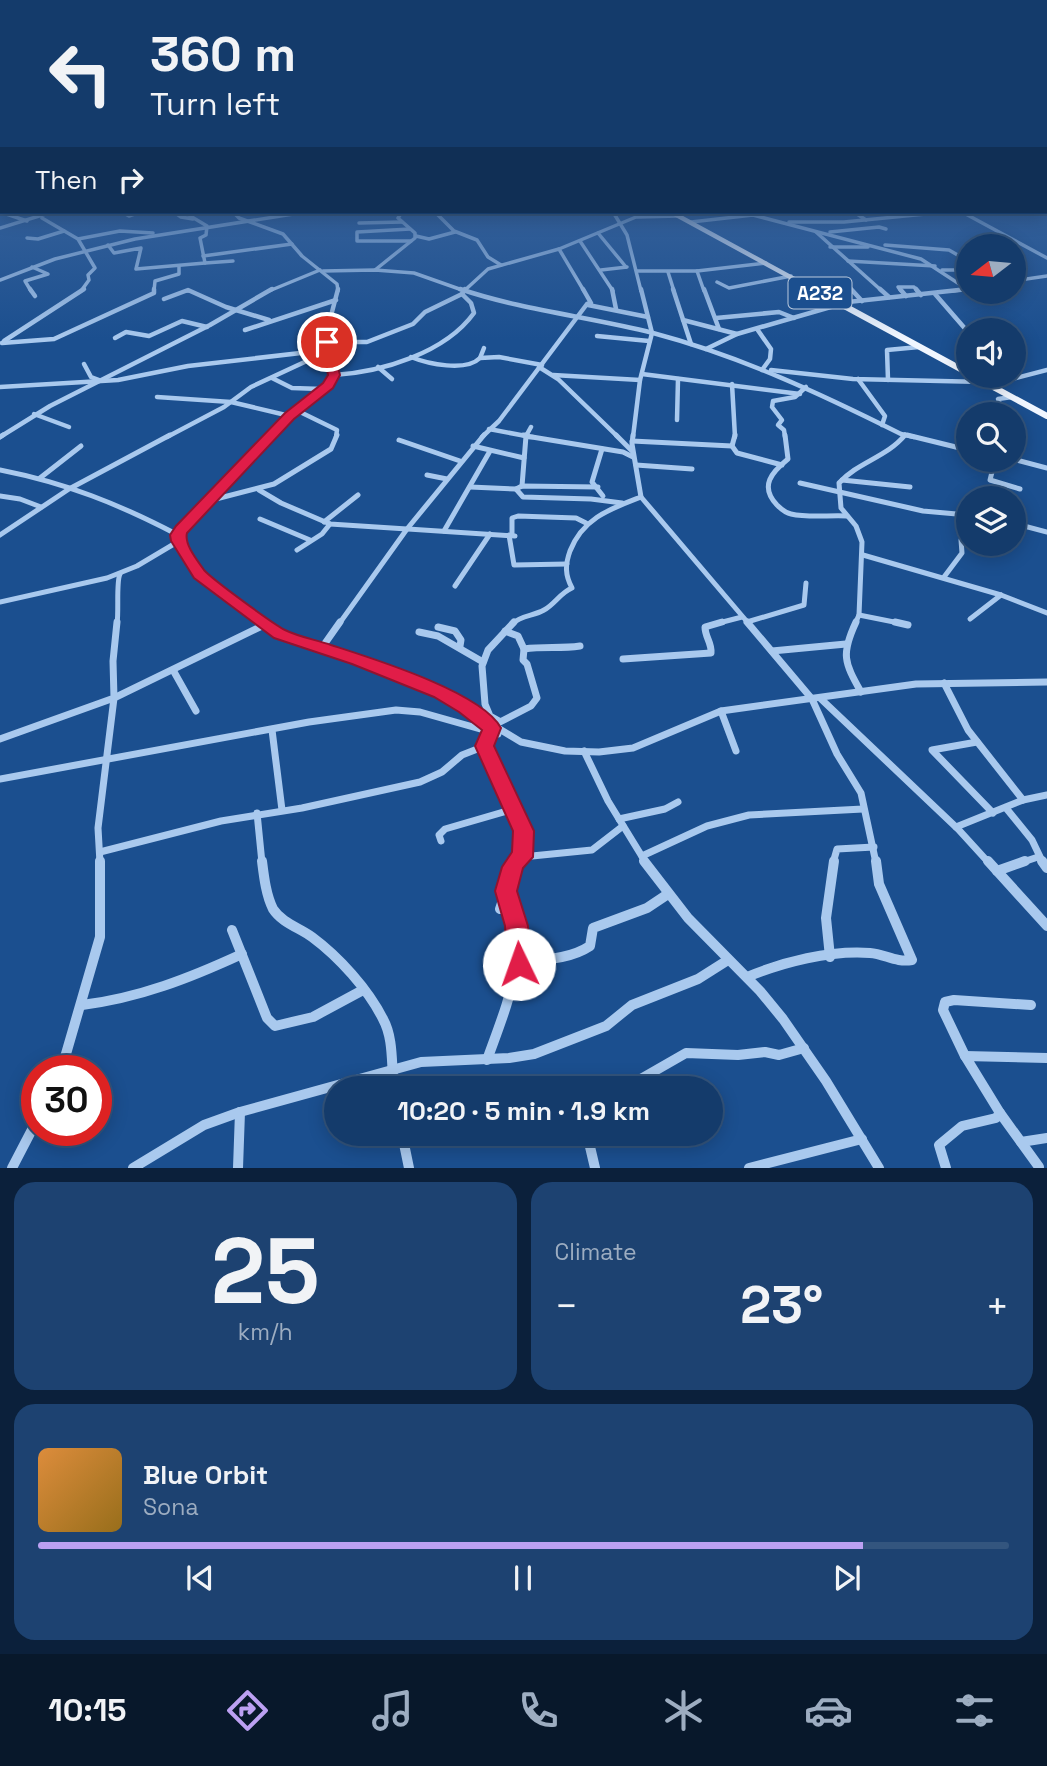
<!DOCTYPE html>
<meta charset="utf-8">
<style>
:root{--surface:#143b6b;--page:#1d4271;--text:#f1f3f6;--muted:#9dadc1;--line:#33557e;--accent:#bca0f2}
body{margin:0;font-family:"Space Grotesk",sans-serif;background:var(--page);color:var(--text);height:100vh;display:flex;flex-direction:column;font-size:26px;white-space:nowrap}
*{box-sizing:border-box;margin:0}
p{font-size:23px;color:var(--muted)}
.icon{flex:none;width:38px;height:38px;fill:none;stroke:currentColor;stroke-width:2;stroke-linecap:round;stroke-linejoin:round}
.map{position:relative;height:1168px;overflow:hidden}
.drawer{display:flex;flex-direction:column;gap:14px;padding:14px;background:#0b203b;flex:1}
.drawer>*{flex:none}
.banner{position:absolute;left:0px;top:0px;width:1048px;height:214px;box-shadow:0 4px 18px #0003,0 0 0 2px var(--line);background:#143b6b;color:var(--text);overflow:hidden}
.needle{width:46px;rotate:254deg}
.controls{position:absolute;left:956px;top:234px;display:grid;gap:14px}
.controls a{display:grid;place-items:center;width:70px;height:70px;border-radius:50%;background:var(--surface);box-shadow:0 4px 18px #0003,0 0 0 2px var(--line);font-size:35px}
.speed{position:absolute;left:21px;top:1055px;display:flex;gap:14px;font-size:35px;font-weight:700;text-align:center}
.speed>*{display:grid;place-content:center;width:91px;height:91px;border-radius:50%;background:var(--surface);box-shadow:0 4px 18px #0003,0 0 0 2px var(--line);line-height:1}
.speed .limit{border:10px solid #d22;background:#fff;color:#111}
.pin{position:absolute;display:grid;place-items:center;width:60px;height:60px;color:#fff;margin:-30px;border:4px solid #fff;border-radius:50%;box-shadow:0 2px 7px #0007}
.me{position:absolute;width:77px;margin:-38px;rotate:357deg;stroke-linejoin:round;filter:drop-shadow(0 0 5px #0008)}
.turn{display:flex;align-items:center;gap:24px;height:147px;padding:0 35px;font-size:32px}
.turn .icon{width:91px;height:91px;stroke-width:2.5}
.turn b{display:block;font-size:49px;line-height:60px}
.then{display:flex;align-items:center;height:66px;padding:0 35px;background:#0003;gap:14px;font-size:26px}
.big{font-size:52px;font-weight:600;line-height:1.1}
.drawer .card{flex:1;display:flex;flex-direction:column;justify-content:center;gap:10px;min-width:0;padding:0 24px;border-radius:21px;background:var(--page)}
.drawer .dial{align-items:center;gap:0}
.dial b{font-size:91px;line-height:1}
.song{display:flex;align-items:center;gap:21px}
.cover{width:84px;height:84px;border-radius:10px;background:linear-gradient(135deg,hsl(30 70% 55%),hsl(40 70% 35%))}
.played{height:7px;border-radius:4px;background:linear-gradient(90deg,var(--accent) 85%,var(--line) 85%)}
.keys{display:flex;justify-content:space-around;direction:ltr}
.heat{display:flex;justify-content:space-between;align-items:center;font-size:38px;direction:ltr}
.drawer .tiles{flex:1;display:grid;gap:14px;grid-template-columns:1fr 1fr}
.card:last-child{grid-column:span 2}
.trip{position:absolute;left:324px;top:1076px;width:399px;height:70px;border-radius:35px;background:var(--surface);box-shadow:0 4px 18px #0003,0 0 0 2px var(--line);font-weight:600;line-height:70px;text-align:center}
.dock{display:flex;height:112px;justify-content:space-around;align-items:center;background:#08182b;color:var(--muted)}
.dock .icon{width:49px;height:49px}
.dock .on{color:var(--accent)}
.dock b{font-size:32px;color:var(--text)}
.map>svg:first-child{display:block}
.lines{fill:none;stroke-linecap:round;stroke-linejoin:round}
.minor-far4{stroke:#a9c9ee;stroke-width:3.5}
.minor-far3{stroke:#a9c9ee;stroke-width:4.5}
.minor-far2{stroke:#a9c9ee;stroke-width:5}
.minor-far1{stroke:#a9c9ee;stroke-width:7}
.minor{stroke:#a9c9ee;stroke-width:10}
.major-far1{stroke:#f0f6ff;stroke-width:4.5}
.major{stroke:#f0f6ff;stroke-width:6}
.route{fill:#e11d48;stroke:#92132f;stroke-width:2}
.labels{text-anchor:middle;stroke-width:7;stroke-linejoin:round;paint-order:stroke}
.shield{fill:#1b4f8f;stroke:#bbcadd;stroke-width:2}
.shield-label{font-size:19px;font-weight:bold;fill:#fff}
</style>
<div class="map">
<svg width="1047" height="1168" viewBox="0 0 1047 1168">
<rect width="100%" height="100%" fill="#1b4f8f"/>
<g class="lines">
<!-- minor-far4 -->
<g class="minor-far4">
<polyline points="0,212 27,221"/>
<polyline points="122,212 129,216 140,212"/>
<polyline points="174,212 181,217 193,219"/>
<polyline points="233,212 239,218 283,234 302,256 337,284 338,291"/>
<polyline points="435,212 454,231 477,240 488,257 501,265"/>
<polyline points="613,212 627,235 641,291"/>
<polyline points="625,212 642,213"/>
<polyline points="854,212 866,220"/>
<polyline points="962,212 1047,258"/>
<polyline points="187,214 207,226 206,235 200,238 205,263 233,261"/>
<polyline points="674,214 689,212"/>
<polyline points="42,218 78,239 95,268 88,275 89,280 81,291"/>
<polyline points="691,222 753,215 921,259 967,289"/>
<polyline points="789,222 844,222 946,212"/>
<polyline points="359,223 402,222"/>
<polyline points="0,228 52,212"/>
<polyline points="410,229 357,232 357,241 411,241"/>
<polyline points="816,232 882,291"/>
<polyline points="830,232 879,227 886,229"/>
<polyline points="598,233 626,267"/>
<polyline points="416,236 429,239 455,232"/>
<polyline points="27,238 38,239 64,231"/>
<polyline points="78,239 120,231 153,233"/>
<polyline points="580,241 613,291"/>
<polyline points="977,242 1010,240"/>
<polyline points="108,245 114,253 141,248 136,269 205,263"/>
<polyline points="885,245 949,250 968,261"/>
<polyline points="830,247 868,247"/>
<polyline points="559,249 584,291"/>
<polyline points="203,256 292,244"/>
<polyline points="848,261 935,266"/>
<polyline points="375,270 415,238 415,233 398,218 402,212"/>
<polyline points="601,270 627,267"/>
<polyline points="942,270 968,270"/>
<polyline points="1013,270 1020,280"/>
<polyline points="323,271 375,270 414,273 465,291"/>
<polyline points="637,271 697,271 766,263"/>
<polyline points="697,271 704,291"/>
<polyline points="668,272 674,291"/>
<polyline points="0,280 55,259 135,239 306,212"/>
<polyline points="1013,281 1047,276"/>
<polyline points="717,282 729,288 791,276"/>
<polyline points="849,287 852,291"/>
<polyline points="31,291 25,281 48,274 32,267"/>
<polyline points="154,291 155,281 179,274 179,266"/>
<polyline points="186,291 189,291"/>
<polyline points="269,291 320,270"/>
<polyline points="464,291 488,269 559,249 636,217 679,216"/>
<polyline points="901,291 898,287 914,287 917,291"/>
<polyline points="953,291 968,289"/>
</g>
<!-- minor-far3 -->
<g class="minor-far3">
<polyline points="30,289 35,296"/>
<path d="M 460,289 C 522,310 590,317 653,333 C 740,356 821,394 901,434 L 914,437"/>
<polyline points="612,289 616,309"/>
<polyline points="673,289 691,344"/>
<polyline points="704,289 719,329"/>
<polyline points="851,289 862,301"/>
<polyline points="880,289 889,297"/>
<polyline points="900,289 906,296"/>
<polyline points="916,289 921,295"/>
<polyline points="935,294 968,332"/>
<polyline points="164,299 188,290 226,307 269,320"/>
<polyline points="588,305 648,317"/>
<polyline points="716,318 779,312 794,318"/>
<polyline points="683,320 737,334"/>
<polyline points="757,329 771,349 770,359 762,370"/>
<polyline points="245,330 336,300"/>
<polyline points="597,336 649,341"/>
<polyline points="115,338 126,332 149,336 182,321 207,327"/>
<polyline points="4,341 84,289"/>
<polyline points="2,343 54,339 154,293 154,289"/>
<polyline points="706,349 737,334 848,302 968,289"/>
<path d="M 411,357 C 428,364 466,372 480,358 L 499,357 L 542,365"/>
<polyline points="480,358 484,348"/>
<polyline points="84,364 91,377 99,380"/>
<polyline points="378,367 392,379"/>
<polyline points="539,367 558,379 618,437"/>
<polyline points="771,370 853,379 984,382"/>
<polyline points="642,374 800,394"/>
<path d="M 334,375 C 382,372 445,353 474,313 L 471,303 L 462,294 L 465,289"/>
<polyline points="553,375 640,380"/>
<polyline points="272,378 292,388 322,389"/>
<polyline points="858,379 885,416 882,425"/>
<polyline points="888,380 887,350 919,347"/>
<polyline points="732,384 735,437"/>
<polyline points="989,385 1047,370"/>
<polyline points="0,387 118,380 188,366 318,351 349,342 367,342 413,324 425,312 462,294"/>
<polyline points="157,397 231,402 290,416"/>
<polyline points="296,410 337,430 336,437"/>
<polyline points="34,414 69,427"/>
<polyline points="1004,415 998,399 1012,397"/>
<polyline points="677,420 678,379"/>
<polyline points="489,429 526,436 531,427"/>
<polyline points="0,437 50,406 210,325 272,289"/>
<polyline points="167,437 224,407 251,387 324,353"/>
<path d="M 270,437 C 289,417 321,396 334,375 L 326,335 L 338,289"/>
<polyline points="482,437 499,421 587,304 591,303 583,289"/>
<polyline points="526,437 533,437"/>
<polyline points="633,437 640,380 652,333 641,289"/>
<polyline points="785,437 784,430 778,425 782,420 772,407 773,401 795,397 806,387"/>
<polyline points="903,437 905,435"/>
</g>
<!-- minor-far2 -->
<g class="minor-far2">
<polyline points="523,435 526,435"/>
<polyline points="616,435 632,451"/>
<polyline points="633,435 632,444 641,497 749,624"/>
<path d="M 785,435 L 788,459 C 772,472 759,486 777,505 C 780,508 785,513 791,514 C 808,518 829,515 847,516"/>
<polyline points="907,435 968,450"/>
<polyline points="0,437 3,435"/>
<polyline points="399,440 460,461"/>
<polyline points="632,441 732,446 735,435"/>
<polyline points="473,446 524,458"/>
<polyline points="732,446 737,453 782,465"/>
<polyline points="602,449 592,482 603,496"/>
<polyline points="1013,459 1047,468"/>
<polyline points="995,460 990,480 1020,489"/>
<polyline points="636,465 692,469"/>
<path d="M 0,470 C 66,483 119,504 178,535"/>
<polyline points="427,475 447,479"/>
<polyline points="40,478 81,446"/>
<polyline points="842,480 910,487"/>
<polyline points="800,483 923,511 968,515"/>
<polyline points="522,486 526,436 623,452 633,457"/>
<polyline points="470,487 516,489"/>
<polyline points="598,487 522,486 516,489 523,497 591,499 622,503"/>
<polyline points="259,490 281,503 330,524 407,529"/>
<polyline points="0,496 20,499 41,507"/>
<polyline points="212,500 274,484 331,449 337,435"/>
<polyline points="260,519 310,540"/>
<polyline points="324,522 358,495"/>
<polyline points="1013,523 1047,532"/>
<polyline points="408,529 515,536"/>
<polyline points="444,531 490,451"/>
<polyline points="0,535 69,489 170,435"/>
<path d="M 178,535 C 190,574 230,603 263,624"/>
<polyline points="178,535 272,435"/>
<polyline points="509,535 514,565 567,564"/>
<polyline points="512,535 512,518 518,516 576,518 586,523"/>
<polyline points="297,550 322,534 330,524"/>
<polyline points="863,555 1001,595 1047,613"/>
<polyline points="944,577 962,553 961,540 968,536"/>
<polyline points="455,586 490,534"/>
<polyline points="0,602 107,578 137,566 179,541"/>
<polyline points="859,615 904,624"/>
<polyline points="970,619 1001,595"/>
<polyline points="747,622 804,605 806,583"/>
<path d="M 117,624 C 119,612 116,581 120,574"/>
<polyline points="339,624 407,529 484,435"/>
<path d="M 512,624 C 521,615 534,616 544,610 C 555,604 560,593 572,588 C 565,575 565,565 570,551 C 583,518 610,509 641,497"/>
<polyline points="715,624 742,617"/>
<path d="M 855,624 L 859,615 L 862,542 L 856,526 L 841,508 L 839,483 C 858,462 887,457 905,435"/>
</g>
<!-- minor-far1 -->
<g class="minor-far1">
<polyline points="261,622 297,641 368,663 430,687 521,742 565,751 599,752 633,748 721,711 916,684 1047,682"/>
<polyline points="747,622 812,699 837,754 861,793 876,863"/>
<path d="M 856,622 C 841,654 844,662 861,692"/>
<polyline points="895,622 908,625"/>
<polyline points="438,627 455,631 461,640 460,646"/>
<polyline points="419,632 438,636 483,662"/>
<polyline points="321,649 340,622"/>
<path d="M 524,649 C 545,646 560,649 580,646"/>
<polyline points="772,651 846,644"/>
<path d="M 623,659 L 711,653 C 712,643 705,637 705,627 L 722,622"/>
<polyline points="173,670 196,711"/>
<polyline points="944,683 968,730 1023,800"/>
<polyline points="820,698 958,829 989,863"/>
<polyline points="721,711 736,751"/>
<polyline points="499,721 490,716 485,704 482,666 488,650 514,622"/>
<polyline points="498,723 531,706 537,698 527,664 523,660 524,649 518,636 505,631"/>
<polyline points="272,730 282,810"/>
<polyline points="491,731 485,746 523,831 522,857"/>
<polyline points="0,739 114,698 113,661 117,622"/>
<polyline points="977,742 932,750 993,813"/>
<polyline points="584,751 608,801 646,863"/>
<polyline points="0,779 309,722 396,710 420,712 498,734"/>
<polyline points="1006,808 1032,840 1043,863"/>
<polyline points="257,813 262,863"/>
<polyline points="619,819 665,809 678,802"/>
<polyline points="956,827 1023,800 1047,795"/>
<polyline points="441,841 439,835 445,829 514,809"/>
<polyline points="100,852 221,821 302,808 420,782 442,772 462,755 485,746"/>
<polyline points="642,856 707,826 749,815 863,809"/>
<polyline points="100,863 98,828 114,698 266,624"/>
<polyline points="515,863 522,857 592,850 623,826"/>
<polyline points="833,863 837,849 874,847"/>
<polyline points="1020,863 1038,857"/>
</g>
<!-- minor -->
<g class="minor">
<path d="M 262,861 C 264,877 266,895 273,909 C 282,923 300,928 312,937 C 339,957 368,989 383,1019 C 394,1039 391,1065 394,1088"/>
<polyline points="644,861 688,918 760,991 783,1019 826,1081 879,1168"/>
<polyline points="988,861 1047,926"/>
<polyline points="1042,861 1047,868"/>
<polyline points="997,871 1025,861"/>
<polyline points="500,909 516,861"/>
<polyline points="232,930 267,1018 275,1026 313,1017 363,990"/>
<polyline points="830,957 826,918 834,861"/>
<path d="M 519,961 C 543,959 569,960 590,946 L 593,928 L 647,908 L 668,894"/>
<path d="M 747,977 C 783,962 830,950 870,953 C 885,954 896,963 912,960 L 879,884 L 876,861"/>
<path d="M 82,1005 C 139,998 190,978 242,954"/>
<polyline points="965,1056 943,1010 945,1002 954,1000 1031,1005"/>
<path d="M 487,1060 C 508,1001 531,953 506,891"/>
<polyline points="61,1071 100,937 100,861"/>
<polyline points="625,1088 686,1053 738,1055 765,1052 779,1055 804,1048"/>
<polyline points="1000,1113 965,1056 1047,1058"/>
<polyline points="402,1134 409,1168"/>
<polyline points="587,1134 595,1168"/>
<polyline points="1021,1142 1047,1138"/>
<polyline points="12,1168 37,1120"/>
<polyline points="133,1168 204,1125 240,1112 421,1062 509,1058 534,1054 606,1026 632,1005 698,979 728,960"/>
<polyline points="238,1168 240,1112"/>
<polyline points="749,1168 862,1139"/>
<polyline points="946,1168 939,1145 962,1126 996,1118 1000,1113 1039,1167"/>
</g>
<!-- major-far1 -->
<polyline class="major-far1" points="671,212 816,291"/>
<!-- major -->
<g class="major">
<polyline points="813,289 968,373"/>
<polyline points="973,376 1047,416"/>
</g>
</g>
<!-- sky -->
<linearGradient id="sky" x2="0" y2="1"><stop stop-color="#0f2b4f"/><stop offset="0.52" stop-color="#39639b"/><stop offset="1" stop-color="#39639b" stop-opacity="0"/></linearGradient>
<rect width="1047" height="339" fill="url(#sky)"/>
<!-- route -->
<path class="route" d="M 327,338 L 332,342 L 340,375 L 333,388 L 294,419 L 187,533 C 184,544 197,560 204,570 C 213,580 272,623 285,630 C 299,637 317,640 331,645 C 371,658 482,692 501,728 L 494,746 L 534,831 L 533,857 L 523,868 L 517,891 L 528,926 L 530,964 L 527,972 L 519,975 L 510,972 L 507,964 L 505,926 L 495,891 L 502,867 L 512,852 L 513,831 L 475,746 L 482,730 L 459,712 L 434,697 L 352,664 L 274,638 L 194,578 L 171,541 L 170,535 L 176,526 L 285,413 L 323,383 L 328,375 L 321,342 Z"/>
<g class="labels">
<!-- shield labels -->
<rect class="shield" x="788.5" y="277.5" width="63" height="31" rx="5"/>
<g class="shield-label">
<text x="820" y="300">A232</text>
</g>
</g>
</svg>
<div class="controls">
<a><svg class="needle" viewBox="-14 -14 28 28"><path d="M0-13l5 13h-10z" fill="#e53935"/><path d="M0 13l5-13h-10z" fill="#9dadc1"/></svg></a>
<a><svg class="icon" aria-label="sound" viewBox="0 0 24 24"><path d="M4 9h4l5-4v14l-5-4H4zM17 9q2 3 0 6"/></svg></a>
<a><svg class="icon" aria-label="search" viewBox="0 0 24 24"><circle cx="10" cy="10" r="6"/><path d="M15 15l6 6"/></svg></a>
<a><svg class="icon" aria-label="layers" viewBox="0 0 24 24"><path d="M12 4l9 5-9 5-9-5zM3 14l9 5 9-5"/></svg></a>
</div>
<div class="speed"><div class="limit">30</div></div>
<div class="pin" style="left:327px;top:342px;background:#d93025"><svg class="icon" aria-label="arrive" viewBox="0 0 24 24"><path d="M6 21V4h12l-3 4 3 4H6"/></svg></div>
<svg class="me" style="left:519px;top:964px" viewBox="-20 -20 40 40"><circle r="19" fill="#fff"/><path d="M0-13L10 11 0 6-10 11z" fill="#e11d48"/></svg>
<div class="trip">10:20 · 5 min · 1.9 km</div>
<div class="banner">
<div class="turn"><svg class="icon" aria-label="left" viewBox="0 0 24 24"><path d="M17 20v-9H6M10 6l-5 5 5 5"/></svg><div><b>360 m</b>Turn left</div></div>
<div class="then">Then<svg class="icon" aria-label="right" viewBox="0 0 24 24"><path d="M7 20v-9h11M14 6l5 5-5 5"/></svg></div>
</div>
</div>
<section class="drawer">
<div class="tiles">
<div class="card dial"><b>25</b><p>km/h</p></div>
<div class="card"><p>Climate</p>
<div class="heat"><a>−</a><b class="big">23°</b><a>+</a></div>
</div>
<div class="card">
<div class="song"><i class="cover"></i><div><b>Blue Orbit</b><p>Sona</p></div></div>
<div class="played"></div>
<div class="keys"><svg class="icon" aria-label="previous" viewBox="0 0 24 24"><path d="M18 5L8 12l10 7zM5 5v14"/></svg><svg class="icon" aria-label="pause" viewBox="0 0 24 24"><path d="M8 5v14M16 5v14"/></svg><svg class="icon" aria-label="next" viewBox="0 0 24 24"><path d="M6 5l10 7-10 7zM19 5v14"/></svg></div>
</div>
</div>
</section>
<nav class="dock">
<b>10:15</b>
<svg class="icon on" aria-label="directions" viewBox="0 0 24 24"><path d="M12 3l9 9-9 9-9-9zM9 14v-3h6M13 9l2 2-2 2"/></svg>
<svg class="icon" aria-label="music" viewBox="0 0 24 24"><path d="M9 18V5l10-2v13"/><circle cx="6" cy="18" r="3"/><circle cx="16" cy="16" r="3"/></svg>
<svg class="icon" aria-label="phone" viewBox="0 0 24 24"><path d="M5 4h4l2 5-3 2q2 4 5 5l2-3 5 2v4C11 20 4 13 5 4z"/></svg>
<svg class="icon" aria-label="climate" viewBox="0 0 24 24"><path d="M12 3v18M4 7l16 10M4 17L20 7"/></svg>
<svg class="icon" aria-label="car" viewBox="0 0 24 24"><path d="M5 17H2v-5l4-1 3-4h7l3 4 3 1v5h-3M9 17h6M6 11h13"/><circle cx="7" cy="17" r="2"/><circle cx="17" cy="17" r="2"/></svg>
<svg class="icon" aria-label="filters" viewBox="0 0 24 24"><path d="M4 7h16M4 17h16"/><circle cx="9" cy="7" r="2"/><circle cx="15" cy="17" r="2"/></svg>
</nav>
